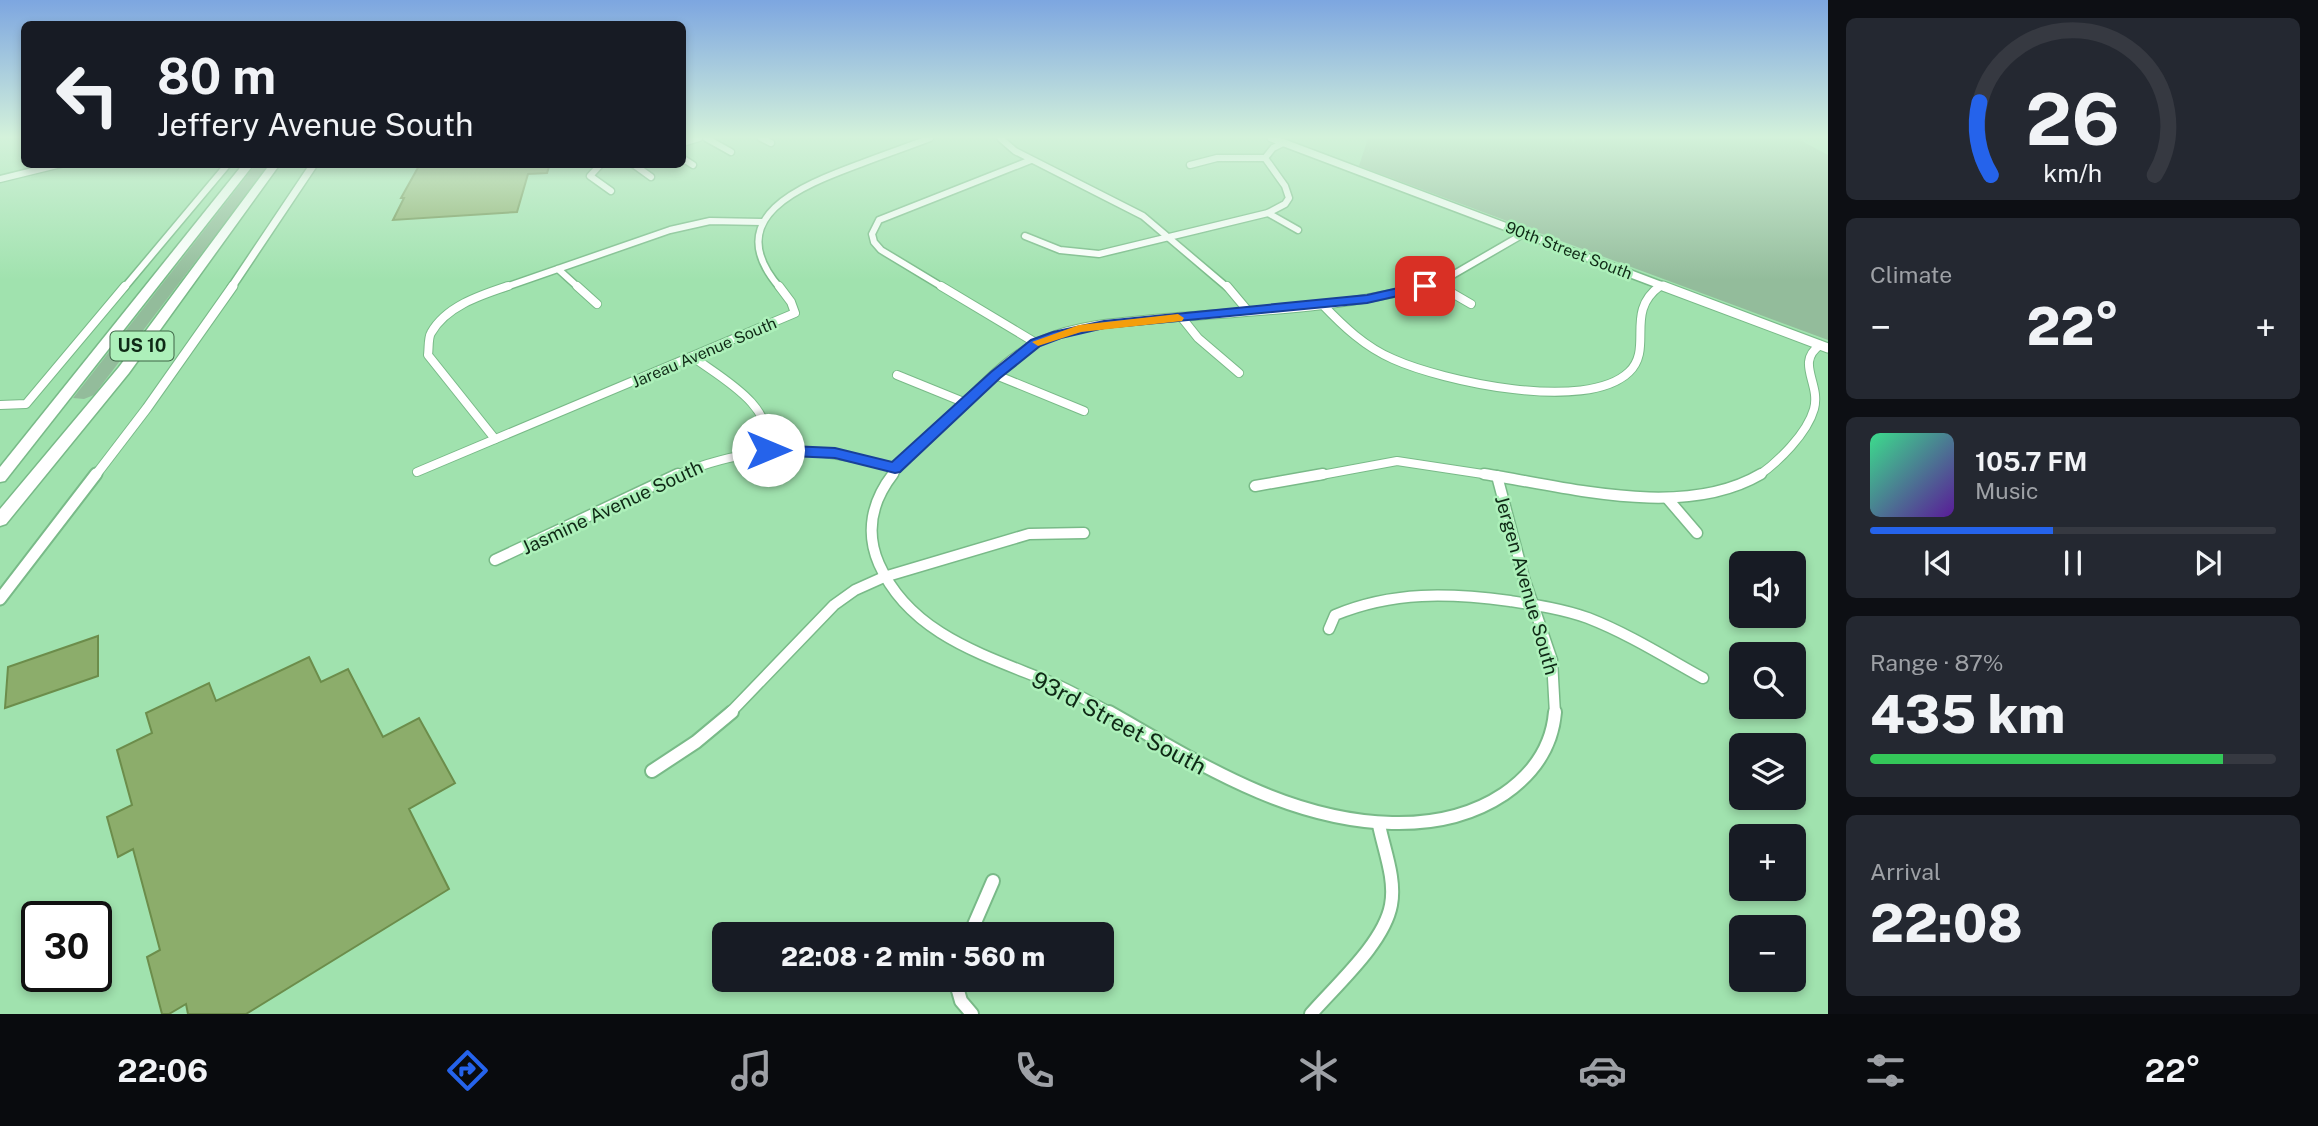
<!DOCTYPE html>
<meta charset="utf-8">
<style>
:root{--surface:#171b24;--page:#242831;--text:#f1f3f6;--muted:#9ea1a6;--line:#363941;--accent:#2563eb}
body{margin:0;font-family:"Public Sans",sans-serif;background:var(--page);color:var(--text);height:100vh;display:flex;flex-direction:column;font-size:26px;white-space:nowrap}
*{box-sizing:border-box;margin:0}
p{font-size:23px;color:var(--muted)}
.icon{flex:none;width:38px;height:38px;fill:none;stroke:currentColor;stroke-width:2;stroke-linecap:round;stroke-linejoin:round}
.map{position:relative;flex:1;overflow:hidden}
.details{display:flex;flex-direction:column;gap:18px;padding:18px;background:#0d0f14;width:490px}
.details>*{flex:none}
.hud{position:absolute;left:21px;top:21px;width:665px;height:147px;border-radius:10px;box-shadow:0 4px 10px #0003;background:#171b24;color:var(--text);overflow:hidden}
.fabs{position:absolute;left:1729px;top:551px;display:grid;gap:14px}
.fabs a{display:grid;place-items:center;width:77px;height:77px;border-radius:10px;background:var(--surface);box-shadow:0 4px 10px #0003;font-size:35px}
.speed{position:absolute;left:21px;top:901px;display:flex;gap:14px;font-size:35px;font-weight:700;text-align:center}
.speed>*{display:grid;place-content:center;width:91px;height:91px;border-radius:50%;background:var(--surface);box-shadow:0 4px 10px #0003;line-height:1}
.speed .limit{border:4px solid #111;border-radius:10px;background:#fff;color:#111}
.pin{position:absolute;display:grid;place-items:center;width:60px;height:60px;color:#fff;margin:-30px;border-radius:14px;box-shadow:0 4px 10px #0006}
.me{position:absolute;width:77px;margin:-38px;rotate:90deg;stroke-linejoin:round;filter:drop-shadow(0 0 5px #0008)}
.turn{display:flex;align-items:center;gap:24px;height:147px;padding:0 21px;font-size:32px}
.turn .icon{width:91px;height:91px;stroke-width:2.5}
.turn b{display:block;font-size:49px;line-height:60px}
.big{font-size:52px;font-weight:800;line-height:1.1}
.details .widget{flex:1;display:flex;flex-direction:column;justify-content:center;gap:10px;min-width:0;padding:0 24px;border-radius:10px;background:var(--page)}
.details .dial{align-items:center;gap:0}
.dial svg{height:182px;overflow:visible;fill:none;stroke:var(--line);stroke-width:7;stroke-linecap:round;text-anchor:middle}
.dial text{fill:var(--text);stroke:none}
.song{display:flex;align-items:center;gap:21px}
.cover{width:84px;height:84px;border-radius:10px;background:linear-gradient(135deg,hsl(150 70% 55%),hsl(270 70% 35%))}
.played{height:7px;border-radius:4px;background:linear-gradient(90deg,var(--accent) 45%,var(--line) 45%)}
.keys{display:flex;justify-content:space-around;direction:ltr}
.heat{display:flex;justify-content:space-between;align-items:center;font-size:38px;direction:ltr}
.charge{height:10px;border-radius:5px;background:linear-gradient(90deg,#34c759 87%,var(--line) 0)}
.trip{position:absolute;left:712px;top:922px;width:402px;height:70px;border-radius:10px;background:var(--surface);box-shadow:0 4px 10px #0003;font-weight:800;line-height:70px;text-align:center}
.tab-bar{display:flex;height:112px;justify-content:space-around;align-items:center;background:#090b0e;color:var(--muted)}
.tab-bar .icon{width:49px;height:49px}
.tab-bar .on{color:var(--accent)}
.tab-bar b{font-size:32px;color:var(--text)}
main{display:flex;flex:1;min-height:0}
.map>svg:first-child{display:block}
.green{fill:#93bc9b}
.building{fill:#8cad6b;stroke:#6c8d4b;stroke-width:2}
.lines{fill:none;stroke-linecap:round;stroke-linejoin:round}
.minor-far3-casing{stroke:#79ba88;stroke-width:9}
.minor-far2-casing{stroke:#79ba88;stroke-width:10}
.minor-far1-casing{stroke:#79ba88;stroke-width:13}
.minor-casing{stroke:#79ba88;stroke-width:16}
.tertiary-far2-casing{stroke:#79ba88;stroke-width:10}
.tertiary-far1-casing{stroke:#79ba88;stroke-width:11}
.tertiary-casing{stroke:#79ba88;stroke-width:15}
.motorway-casing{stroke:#79ba88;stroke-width:3}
.minor-far3{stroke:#fff;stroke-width:6}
.minor-far2{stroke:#fff;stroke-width:8}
.minor-far1{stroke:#fff;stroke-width:10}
.minor{stroke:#fff;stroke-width:12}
.tertiary-far2{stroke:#fff;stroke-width:7}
.tertiary-far1{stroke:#fff;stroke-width:9}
.tertiary{stroke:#fff;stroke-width:11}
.motorway{fill:#fff;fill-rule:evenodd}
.route{fill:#2563eb;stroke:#184099;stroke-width:2}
.slow{fill:#f59e0b}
.labels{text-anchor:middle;stroke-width:5;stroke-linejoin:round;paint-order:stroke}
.far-street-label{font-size:16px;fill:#0f2916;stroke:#adf0ba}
.shield{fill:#adf0ba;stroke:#3e6547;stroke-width:2}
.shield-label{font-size:18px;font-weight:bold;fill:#0f2916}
.street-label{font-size:19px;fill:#0f2916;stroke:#adf0ba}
.near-street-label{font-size:23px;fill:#0f2916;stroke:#adf0ba}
</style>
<main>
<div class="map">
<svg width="1828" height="1014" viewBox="0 0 1828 1014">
<rect width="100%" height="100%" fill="#a0e2ae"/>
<!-- green -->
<g class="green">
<polygon points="1368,138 1572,138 1573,143 1575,138 1804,138 1800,140 1828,155 1828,340 1359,166"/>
<polygon points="256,164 269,165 94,395 84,399 73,398"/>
</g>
<!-- building -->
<g class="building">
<polygon points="420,164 550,164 547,173 528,174 517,212 393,220 404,198 401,198"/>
<polygon points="98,636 98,676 5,708 8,667"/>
<polygon points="309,657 321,682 348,669 383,737 419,718 455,783 409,809 449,889 246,1014 188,1014 186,1004 169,1014 162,1014 147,957 160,950 133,849 118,857 107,817 132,805 117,750 152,733 146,713 209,683 216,701"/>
</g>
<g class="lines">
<!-- minor-far3 casing -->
<g class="minor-far3-casing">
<g id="minor-far3">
<polyline points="706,138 731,152"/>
<polyline points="761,138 771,143"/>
<polyline points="1000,138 1015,151 1143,216 1228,288"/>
<polyline points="682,143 699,138"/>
<polyline points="682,158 693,165"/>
<polyline points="601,164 590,176 611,191"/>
<polyline points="633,164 651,177"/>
<polyline points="1190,165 1217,158 1265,158"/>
<polyline points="0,179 61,164"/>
<polyline points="1268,213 1298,230"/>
<polyline points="1025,236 1060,250 1099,254 1268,213 1285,204 1289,198 1285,186 1265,158 1273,148 1283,143"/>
<polyline points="558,269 579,288"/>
<polyline points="1435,283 1443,288"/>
<polyline points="124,288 228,164"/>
<polyline points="503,288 670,230 710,221 762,222"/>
<path d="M 780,288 C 718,216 804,185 860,164 C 883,155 907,147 930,138"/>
<polyline points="944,288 881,250 874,242 872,234 879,220 1031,160"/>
<polyline points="1417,288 1444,280 1525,233"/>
<polyline points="1657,288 1661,285"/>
</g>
</g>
<!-- minor-far2 casing -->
<g class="minor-far2-casing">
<g id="minor-far2">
<polyline points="577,286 597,304"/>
<polyline points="941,286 1036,343"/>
<polyline points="1227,286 1248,311"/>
<polyline points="1440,286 1471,304"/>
<path d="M 1322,304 C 1343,326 1365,347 1393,359 C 1442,381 1586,413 1629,372 C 1654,348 1624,312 1660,286"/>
<polyline points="1182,318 1198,338 1239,373"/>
<path d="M 693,357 C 724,380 774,405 768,450"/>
<polyline points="897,375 966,403"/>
<polyline points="996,375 1084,411"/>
<polyline points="0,405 26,404 125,286"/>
<path d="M 495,439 L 428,355 C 429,348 428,338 431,333 C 446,306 481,295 508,286"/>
<polyline points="417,472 795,313 791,302 779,286"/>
<path d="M 674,476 C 753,443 813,445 895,468"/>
<path d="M 892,476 C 909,453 931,435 951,416 C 980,388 1008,355 1045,339 C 1082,323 1125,322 1165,318 C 1250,311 1340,309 1423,286"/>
<polyline points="1316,476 1397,461 1496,476"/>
<path d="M 1758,476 C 1778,462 1807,434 1814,409 C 1821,383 1795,363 1820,345"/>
</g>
</g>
<!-- minor-far1 casing -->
<g class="minor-far1-casing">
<g id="minor-far1">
<path d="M 893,474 C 872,501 865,532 879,564 C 910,634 984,655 1050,682 C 1072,691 1092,703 1112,714"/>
<path d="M 1484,474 C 1568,487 1683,520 1761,474"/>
<polyline points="1497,476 1524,578 1552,660 1555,714"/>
<polyline points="1255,486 1323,474"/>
<polyline points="1667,498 1697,533"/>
<polyline points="495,560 678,474"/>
<path d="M 1329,629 L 1335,615 C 1393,591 1449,593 1510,601 C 1536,605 1563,609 1588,618 C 1629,634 1665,657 1703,678"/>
<polyline points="729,714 834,605 855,590 884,577 1029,534 1084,533"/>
</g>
</g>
<!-- minor casing -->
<g class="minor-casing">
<g id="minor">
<path d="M 1109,712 C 1199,763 1286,820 1392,823 C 1431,824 1471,816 1504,794 C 1533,774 1552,748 1555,712"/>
<polyline points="652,771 696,742 732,712"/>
<polyline points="970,934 993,881"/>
<polyline points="955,980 961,1001 972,1014"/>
<path d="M 1311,1014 C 1336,985 1384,943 1391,905 C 1396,879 1384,850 1379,825"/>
</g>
</g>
<!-- tertiary-far2 casing -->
<g class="tertiary-far2-casing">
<g id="tertiary-far2">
<polyline points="1271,138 1668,288"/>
<polyline points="231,288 314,164"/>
</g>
</g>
<!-- tertiary-far1 casing -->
<g class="tertiary-far1-casing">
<g id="tertiary-far1">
<polyline points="1663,286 1828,348"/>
<polyline points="95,476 147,408 233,286"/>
</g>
</g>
<!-- tertiary casing -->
<g class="tertiary-casing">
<polyline id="tertiary" points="0,599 96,474"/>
</g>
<!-- motorway casing -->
<g class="motorway-casing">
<g id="motorway">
<polygon points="243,164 254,164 5,481 0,482 0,467"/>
<polygon points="270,164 280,164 129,373 6,524 0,526 0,509 119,367"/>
</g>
</g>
<!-- minor-far3 -->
<use href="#minor-far3" class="minor-far3"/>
<!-- minor-far2 -->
<use href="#minor-far2" class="minor-far2"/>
<!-- minor-far1 -->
<use href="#minor-far1" class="minor-far1"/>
<!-- minor -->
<use href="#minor" class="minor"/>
<!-- tertiary-far2 -->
<use href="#tertiary-far2" class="tertiary-far2"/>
<!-- tertiary-far1 -->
<use href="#tertiary-far1" class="tertiary-far1"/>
<!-- tertiary -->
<use href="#tertiary" class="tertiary"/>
<!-- motorway -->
<use href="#motorway" class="motorway"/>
</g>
<!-- sky -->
<linearGradient id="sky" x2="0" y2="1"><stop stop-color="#7da6e0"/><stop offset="0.49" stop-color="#d4f2db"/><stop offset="1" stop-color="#d4f2db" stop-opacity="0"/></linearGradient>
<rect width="1828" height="280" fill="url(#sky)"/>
<!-- route -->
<polygon class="route" points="1425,282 1429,284 1429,289 1367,303 1104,328 1061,338 1040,346 1000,378 900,472 895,473 835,458 768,455 761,450 768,445 835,448 892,462 991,372 1031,340 1053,332 1104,321 1367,295"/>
<!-- slow -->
<polygon class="slow" points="1178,314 1184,318 1182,321 1081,332 1038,346 1032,342 1079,325"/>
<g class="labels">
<!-- far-street labels -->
<g class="far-street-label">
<text transform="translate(1569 250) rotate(21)" y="6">90th Street South</text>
<text transform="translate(704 352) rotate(-23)" y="6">Jareau Avenue South</text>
</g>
<!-- shield labels -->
<rect class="shield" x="110.5" y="331.5" width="63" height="29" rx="5"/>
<g class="shield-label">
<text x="142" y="352">US 10</text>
</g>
<!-- street labels -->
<g class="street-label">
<text transform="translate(612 507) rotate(-25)" y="7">Jasmine Avenue South</text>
<text transform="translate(1527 585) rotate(74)" y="7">Jergen Avenue South</text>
</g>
<!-- near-street labels -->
<g class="near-street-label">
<text transform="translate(1119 723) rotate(28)" y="8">93rd Street South</text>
</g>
</g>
</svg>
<div class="fabs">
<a><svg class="icon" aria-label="sound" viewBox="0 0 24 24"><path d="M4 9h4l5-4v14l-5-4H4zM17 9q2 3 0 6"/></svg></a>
<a><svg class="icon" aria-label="search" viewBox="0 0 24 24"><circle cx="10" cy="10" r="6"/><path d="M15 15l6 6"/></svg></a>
<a><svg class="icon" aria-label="layers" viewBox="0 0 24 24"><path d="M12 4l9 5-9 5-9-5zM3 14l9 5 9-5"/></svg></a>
<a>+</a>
<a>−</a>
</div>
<div class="speed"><div class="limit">30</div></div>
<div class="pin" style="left:1425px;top:286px;background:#d93025"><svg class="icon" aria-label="arrive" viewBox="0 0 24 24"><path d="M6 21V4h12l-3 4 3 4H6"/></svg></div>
<svg class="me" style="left:768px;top:450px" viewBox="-20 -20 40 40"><circle r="19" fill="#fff"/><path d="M0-13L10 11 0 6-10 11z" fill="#2563eb"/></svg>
<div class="trip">22:08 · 2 min · 560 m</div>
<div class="hud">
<div class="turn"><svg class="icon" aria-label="left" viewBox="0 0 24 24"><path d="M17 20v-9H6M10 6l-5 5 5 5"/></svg><div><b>80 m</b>Jeffery Avenue South</div></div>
</div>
</div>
<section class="details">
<div class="widget dial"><svg viewBox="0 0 100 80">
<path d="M14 69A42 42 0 1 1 86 69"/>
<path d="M14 69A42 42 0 0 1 9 37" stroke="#2563eb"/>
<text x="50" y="56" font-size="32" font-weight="700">26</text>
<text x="50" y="72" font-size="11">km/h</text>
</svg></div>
<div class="widget"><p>Climate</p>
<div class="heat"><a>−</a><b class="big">22°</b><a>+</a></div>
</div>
<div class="widget">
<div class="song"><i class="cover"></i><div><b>105.7 FM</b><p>Music</p></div></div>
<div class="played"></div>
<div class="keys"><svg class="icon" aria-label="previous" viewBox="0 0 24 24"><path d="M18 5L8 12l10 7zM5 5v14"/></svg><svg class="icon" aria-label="pause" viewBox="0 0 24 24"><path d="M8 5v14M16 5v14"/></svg><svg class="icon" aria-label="next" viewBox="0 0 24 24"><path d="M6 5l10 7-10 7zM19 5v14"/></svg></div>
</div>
<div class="widget"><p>Range · 87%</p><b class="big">435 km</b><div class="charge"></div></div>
<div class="widget"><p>Arrival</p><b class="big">22:08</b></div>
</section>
</main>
<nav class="tab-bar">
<b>22:06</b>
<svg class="icon on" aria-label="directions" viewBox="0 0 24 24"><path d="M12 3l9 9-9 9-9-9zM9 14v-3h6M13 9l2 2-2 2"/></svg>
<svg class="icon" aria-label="music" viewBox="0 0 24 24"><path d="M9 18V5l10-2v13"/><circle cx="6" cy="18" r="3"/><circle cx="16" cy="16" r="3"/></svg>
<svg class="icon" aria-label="phone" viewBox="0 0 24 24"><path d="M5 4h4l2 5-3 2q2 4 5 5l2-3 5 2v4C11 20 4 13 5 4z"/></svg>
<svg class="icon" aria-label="climate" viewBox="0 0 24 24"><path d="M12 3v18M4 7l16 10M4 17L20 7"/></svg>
<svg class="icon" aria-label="car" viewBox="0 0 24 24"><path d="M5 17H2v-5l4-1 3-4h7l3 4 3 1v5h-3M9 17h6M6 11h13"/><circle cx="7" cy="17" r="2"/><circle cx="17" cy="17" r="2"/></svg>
<svg class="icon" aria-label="filters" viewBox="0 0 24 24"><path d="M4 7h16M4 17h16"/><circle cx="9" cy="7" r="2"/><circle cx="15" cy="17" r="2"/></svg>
<b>22°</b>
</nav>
